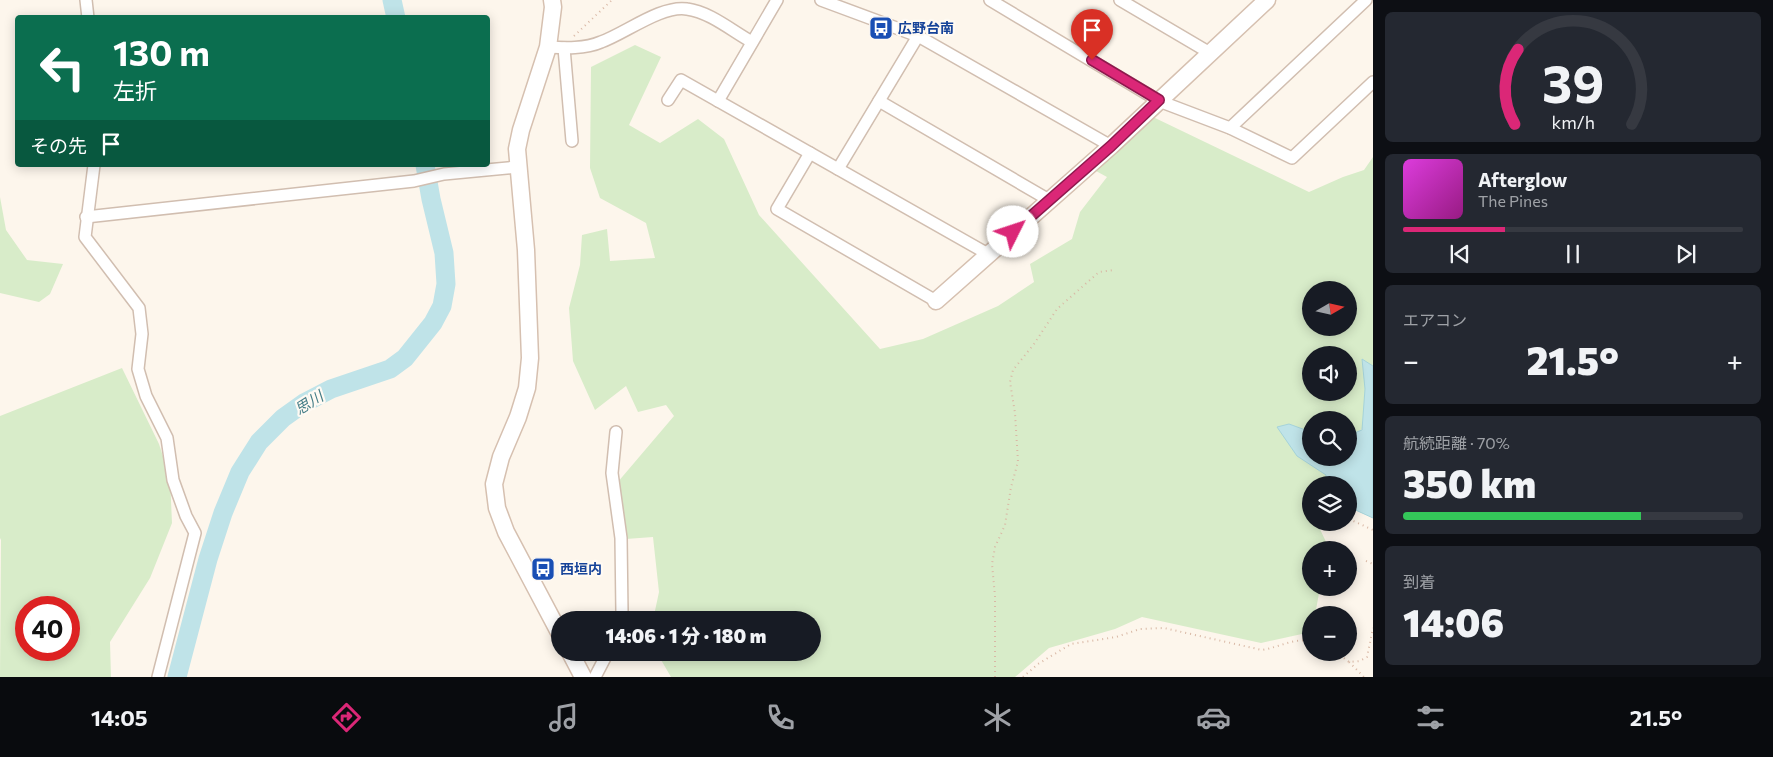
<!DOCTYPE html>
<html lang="ja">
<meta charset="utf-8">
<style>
:root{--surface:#171b24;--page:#242831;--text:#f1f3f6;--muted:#9ea1a6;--line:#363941;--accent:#db2777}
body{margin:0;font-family:Commissioner,"Noto Sans JP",sans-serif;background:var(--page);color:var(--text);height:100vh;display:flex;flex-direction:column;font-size:19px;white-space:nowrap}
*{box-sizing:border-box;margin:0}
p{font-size:16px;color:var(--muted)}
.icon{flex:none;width:28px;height:28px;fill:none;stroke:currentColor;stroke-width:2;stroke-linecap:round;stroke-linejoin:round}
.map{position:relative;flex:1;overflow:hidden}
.sheet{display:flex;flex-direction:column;gap:12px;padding:12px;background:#0d0f14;width:400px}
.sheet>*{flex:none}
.top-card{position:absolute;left:15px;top:15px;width:475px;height:152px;border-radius:5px;box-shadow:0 2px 12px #0003;background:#0b6e4f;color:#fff;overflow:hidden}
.needle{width:32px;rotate:81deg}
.tools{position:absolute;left:1302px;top:281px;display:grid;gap:10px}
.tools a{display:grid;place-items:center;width:55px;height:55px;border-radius:50%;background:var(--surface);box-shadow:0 2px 12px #0003;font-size:25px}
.speed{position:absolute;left:15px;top:596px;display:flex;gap:10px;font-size:25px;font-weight:700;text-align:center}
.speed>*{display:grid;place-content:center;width:65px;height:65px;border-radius:50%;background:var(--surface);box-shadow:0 2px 12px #0003;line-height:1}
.speed .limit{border:8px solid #d22;background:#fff;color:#111}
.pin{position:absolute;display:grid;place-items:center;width:42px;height:42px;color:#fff;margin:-51px -21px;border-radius:50% 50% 50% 0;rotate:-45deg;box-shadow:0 0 5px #0007}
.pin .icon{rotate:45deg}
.me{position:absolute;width:55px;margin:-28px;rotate:49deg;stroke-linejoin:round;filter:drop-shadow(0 0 4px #0008)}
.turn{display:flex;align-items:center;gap:18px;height:105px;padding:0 15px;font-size:22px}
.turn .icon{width:65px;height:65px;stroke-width:2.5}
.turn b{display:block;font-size:35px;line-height:42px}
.then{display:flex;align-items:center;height:48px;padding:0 15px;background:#0003;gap:10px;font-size:19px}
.big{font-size:38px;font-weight:800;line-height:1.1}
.sheet .tile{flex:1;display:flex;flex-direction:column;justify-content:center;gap:8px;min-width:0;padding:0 18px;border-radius:8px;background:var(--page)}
.sheet .dial{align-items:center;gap:0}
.dial svg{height:130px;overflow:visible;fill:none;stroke:var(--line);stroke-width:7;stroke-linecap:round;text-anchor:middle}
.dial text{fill:var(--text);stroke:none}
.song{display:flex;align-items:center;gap:15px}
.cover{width:60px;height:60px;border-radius:8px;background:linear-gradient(135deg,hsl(300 70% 55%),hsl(310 70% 35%))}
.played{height:5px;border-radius:2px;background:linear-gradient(90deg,var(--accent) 30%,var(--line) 30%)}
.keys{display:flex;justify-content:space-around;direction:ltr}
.heat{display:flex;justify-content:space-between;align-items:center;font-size:28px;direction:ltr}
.charge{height:8px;border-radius:4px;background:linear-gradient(90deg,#34c759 70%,var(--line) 0)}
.trip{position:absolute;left:551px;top:611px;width:270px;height:50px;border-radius:25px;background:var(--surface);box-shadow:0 2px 12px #0003;font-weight:800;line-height:50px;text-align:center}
.tab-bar{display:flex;height:80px;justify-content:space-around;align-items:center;background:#090b0e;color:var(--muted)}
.tab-bar .icon{width:35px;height:35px}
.tab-bar .current{color:var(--accent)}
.tab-bar b{font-size:22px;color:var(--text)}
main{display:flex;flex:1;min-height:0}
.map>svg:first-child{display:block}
.green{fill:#d8ecc9;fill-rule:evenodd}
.water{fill:#bfe3e8;stroke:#a5d3da}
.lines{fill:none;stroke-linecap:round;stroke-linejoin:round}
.river{stroke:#bfe3e8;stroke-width:19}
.street-casing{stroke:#d1beb0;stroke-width:14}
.secondary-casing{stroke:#d6c0b0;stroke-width:19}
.path{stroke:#d9b8a5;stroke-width:2;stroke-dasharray:1 4;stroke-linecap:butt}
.street{stroke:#fff;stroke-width:11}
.secondary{stroke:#fff;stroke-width:16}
.route-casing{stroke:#8e194d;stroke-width:12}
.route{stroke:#db2777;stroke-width:9}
.labels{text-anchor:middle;stroke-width:4.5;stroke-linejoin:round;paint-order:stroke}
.transit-label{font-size:14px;font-weight:bold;fill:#164399;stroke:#fffaf3;text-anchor:start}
.water-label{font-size:15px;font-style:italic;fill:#437c86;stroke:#fffaf3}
</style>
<main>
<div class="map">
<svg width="1373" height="677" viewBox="0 0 1373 677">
<rect width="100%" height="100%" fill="#fdf6ec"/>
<!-- green -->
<g class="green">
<path d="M 635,45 L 661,57 L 629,125 L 660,143 L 698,119 L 724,139 L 759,215 L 880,349 L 923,339 L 998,306 L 1034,282 L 1030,264 L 1072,239 L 1080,212 L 1107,177 L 1096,171 L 1153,117 L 1309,192 L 1343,177 L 1364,170 L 1373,157 L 1373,390 L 1368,421 L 1356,436 L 1349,435 L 1349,420 L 1311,420 L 1311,458 L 1330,476 L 1327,485 L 1311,485 L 1311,522 L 1317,523 L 1328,546 L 1328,550 L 1311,550 L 1311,588 L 1320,588 L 1315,615 L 1311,615 L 1311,632 L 1261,643 L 1142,617 L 1115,629 L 1049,648 L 1015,677 L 671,677 L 657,653 L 812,652 L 812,620 L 653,620 L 659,592 L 653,537 L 626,539 L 617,483 L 674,416 L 666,405 L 638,412 L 626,386 L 595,410 L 573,361 L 569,308 L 580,265 L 582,235 L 607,229 L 610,261 L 655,258 L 646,223 L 600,198 L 590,168 L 591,67 ZM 1311,290 L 1349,290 L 1349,328 L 1311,328 ZM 1311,355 L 1349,355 L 1349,392 L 1311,392 Z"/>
<polygon points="0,197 6,230 27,260 63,264 50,294 39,302 0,293"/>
<path d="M 122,368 L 159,444 L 170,478 L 172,523 L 150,578 L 110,642 L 111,677 L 0,677 L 1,540 L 0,538 L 0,416 ZM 26,608 L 69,608 L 69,650 L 26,650 Z"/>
</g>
<!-- water -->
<polygon class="water" points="1362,359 1373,366 1373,518 1349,507 1349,485 1326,485 1326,475 1297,456 1277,427 1289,424 1311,432 1311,458 1349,458 1349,435 1362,430 1365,389"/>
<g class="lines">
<!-- river -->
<g class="river">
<polyline points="392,0 396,18"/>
<polyline points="177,677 208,559 223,513 240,472 259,442 283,418 304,403 331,389 390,369 405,358 433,323 442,306 446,284 444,253 431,199 425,165"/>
</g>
<!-- street casing -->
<g class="street-casing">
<g id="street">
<polyline points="86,0 88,18"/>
<polyline points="821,0 918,36 1111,146"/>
<polyline points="990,0 1159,101 1230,128 1292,158 1373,82"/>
<polyline points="1120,0 1210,53"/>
<path d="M 548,47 C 565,48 585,49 601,42 C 626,33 661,5 687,9 C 710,12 732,31 752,42"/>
<polyline points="564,48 572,141"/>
<polyline points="668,100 681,80 988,254"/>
<polyline points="718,101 777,0"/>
<polyline points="879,101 1049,200"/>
<polyline points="1230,128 1366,0"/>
<polyline points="810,153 777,209 936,301"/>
<polyline points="94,165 85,237 139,308 142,334 138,369 146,396 167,438 173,480 186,516 195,533 158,677"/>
<polyline points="838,169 918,36"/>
<polyline points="86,217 414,181 444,174 517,167"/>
<polyline points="616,432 612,473 621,538 622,613 621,620"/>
<polyline points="595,677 608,652"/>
</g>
</g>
<!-- secondary casing -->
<g class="secondary-casing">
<g id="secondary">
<polyline points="552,0 553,7 548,47 521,130 517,149 526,250 530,358 527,388 518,417 501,457 494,484 497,508 506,532 560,634"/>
<polyline points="936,301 1111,146 1267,0"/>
<polyline points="570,652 583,677"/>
</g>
</g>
<!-- path -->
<g class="path">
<polyline points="574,36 612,0"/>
<polyline points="1349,519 1373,530"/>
<polyline points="1366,561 1373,564"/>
<polyline points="1336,652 1349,662 1360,661 1367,657 1373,628"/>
<polyline points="1349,662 1364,677"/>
<polyline points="995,677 995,596 992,564 995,547 1005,525 1011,487 1018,462 1015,413 1010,382 1013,370 1034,344 1057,309 1099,272 1114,270"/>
<path d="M 1023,677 L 1038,664 L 1071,644 L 1116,637 L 1140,629 L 1164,628 L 1262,650 C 1280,647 1293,638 1311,641"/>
</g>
<!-- street -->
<use href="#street" class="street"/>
<!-- secondary -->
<use href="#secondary" class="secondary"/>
</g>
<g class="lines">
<!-- route casing -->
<g class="route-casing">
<polyline id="route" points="1013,232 1111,146 1159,100 1092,60"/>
</g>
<!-- route -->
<use href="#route" class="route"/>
</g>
<!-- icons -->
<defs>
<g id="bus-square" transform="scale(1.25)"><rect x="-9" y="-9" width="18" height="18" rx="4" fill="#1a4fb4" stroke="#fffaf3"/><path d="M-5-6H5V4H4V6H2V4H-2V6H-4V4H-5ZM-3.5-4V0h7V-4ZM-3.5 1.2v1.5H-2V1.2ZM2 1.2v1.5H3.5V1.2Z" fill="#fff"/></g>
</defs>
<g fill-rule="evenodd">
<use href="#bus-square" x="881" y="28"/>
<use href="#bus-square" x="543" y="569"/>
</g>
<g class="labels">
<!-- transit labels -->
<g class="transit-label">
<text x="898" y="33">広野台南</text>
<text x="560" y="574">西垣内</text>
</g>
<!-- water labels -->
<g class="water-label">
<text transform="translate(309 403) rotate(-32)" y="5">思川</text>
</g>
</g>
</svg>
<div class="tools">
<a><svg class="needle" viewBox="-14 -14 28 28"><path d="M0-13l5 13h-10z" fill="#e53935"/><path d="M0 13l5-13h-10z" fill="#9ea1a6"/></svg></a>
<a><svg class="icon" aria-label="sound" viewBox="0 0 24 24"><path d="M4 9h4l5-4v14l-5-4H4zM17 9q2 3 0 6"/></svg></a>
<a><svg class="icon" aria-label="search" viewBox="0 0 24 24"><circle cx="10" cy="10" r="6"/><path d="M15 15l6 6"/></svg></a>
<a><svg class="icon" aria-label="layers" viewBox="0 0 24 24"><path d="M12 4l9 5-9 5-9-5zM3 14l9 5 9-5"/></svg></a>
<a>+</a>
<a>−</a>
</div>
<div class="speed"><div class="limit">40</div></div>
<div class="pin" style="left:1092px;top:60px;background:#d93025"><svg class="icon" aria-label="arrive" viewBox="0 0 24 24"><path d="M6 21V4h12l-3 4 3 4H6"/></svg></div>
<svg class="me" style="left:1013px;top:232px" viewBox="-20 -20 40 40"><circle r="19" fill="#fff"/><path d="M0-13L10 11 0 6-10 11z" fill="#db2777"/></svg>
<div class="trip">14:06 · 1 分 · 180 m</div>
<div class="top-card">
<div class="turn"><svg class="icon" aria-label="left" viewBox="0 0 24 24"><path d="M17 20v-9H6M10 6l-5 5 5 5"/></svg><div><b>130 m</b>左折</div></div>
<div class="then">その先<svg class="icon" aria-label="arrive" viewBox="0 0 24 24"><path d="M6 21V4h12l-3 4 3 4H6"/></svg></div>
</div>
</div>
<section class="sheet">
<div class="tile dial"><svg viewBox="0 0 100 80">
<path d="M14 69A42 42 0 1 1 86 69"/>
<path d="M14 69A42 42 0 0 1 16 23" stroke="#db2777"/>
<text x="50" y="56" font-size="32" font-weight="700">39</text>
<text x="50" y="72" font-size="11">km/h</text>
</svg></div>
<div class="tile">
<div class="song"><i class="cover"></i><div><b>Afterglow</b><p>The Pines</p></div></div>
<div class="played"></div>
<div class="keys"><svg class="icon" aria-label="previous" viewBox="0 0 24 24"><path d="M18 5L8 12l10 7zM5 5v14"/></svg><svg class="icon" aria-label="pause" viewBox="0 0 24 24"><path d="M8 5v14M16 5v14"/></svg><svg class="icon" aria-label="next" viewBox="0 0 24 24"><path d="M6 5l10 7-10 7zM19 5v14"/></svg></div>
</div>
<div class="tile"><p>エアコン</p>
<div class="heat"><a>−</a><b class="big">21.5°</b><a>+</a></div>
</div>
<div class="tile"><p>航続距離 · 70%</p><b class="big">350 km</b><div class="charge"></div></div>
<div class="tile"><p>到着</p><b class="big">14:06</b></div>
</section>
</main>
<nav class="tab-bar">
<b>14:05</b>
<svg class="icon current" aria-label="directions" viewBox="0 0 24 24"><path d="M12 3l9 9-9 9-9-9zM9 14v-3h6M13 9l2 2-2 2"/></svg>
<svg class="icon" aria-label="music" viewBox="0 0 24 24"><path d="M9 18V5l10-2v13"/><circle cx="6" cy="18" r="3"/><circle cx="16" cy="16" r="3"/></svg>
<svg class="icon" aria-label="phone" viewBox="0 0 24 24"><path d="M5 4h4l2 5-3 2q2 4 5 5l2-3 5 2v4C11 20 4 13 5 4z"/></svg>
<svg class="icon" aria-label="climate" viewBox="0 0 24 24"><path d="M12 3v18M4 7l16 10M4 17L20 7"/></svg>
<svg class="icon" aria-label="car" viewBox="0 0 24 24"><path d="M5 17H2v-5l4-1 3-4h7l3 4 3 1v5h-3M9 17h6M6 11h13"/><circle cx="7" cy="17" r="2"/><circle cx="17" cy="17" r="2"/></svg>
<svg class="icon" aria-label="filters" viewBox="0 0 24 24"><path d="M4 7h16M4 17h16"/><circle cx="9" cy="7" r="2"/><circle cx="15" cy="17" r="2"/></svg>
<b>21.5°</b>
</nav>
